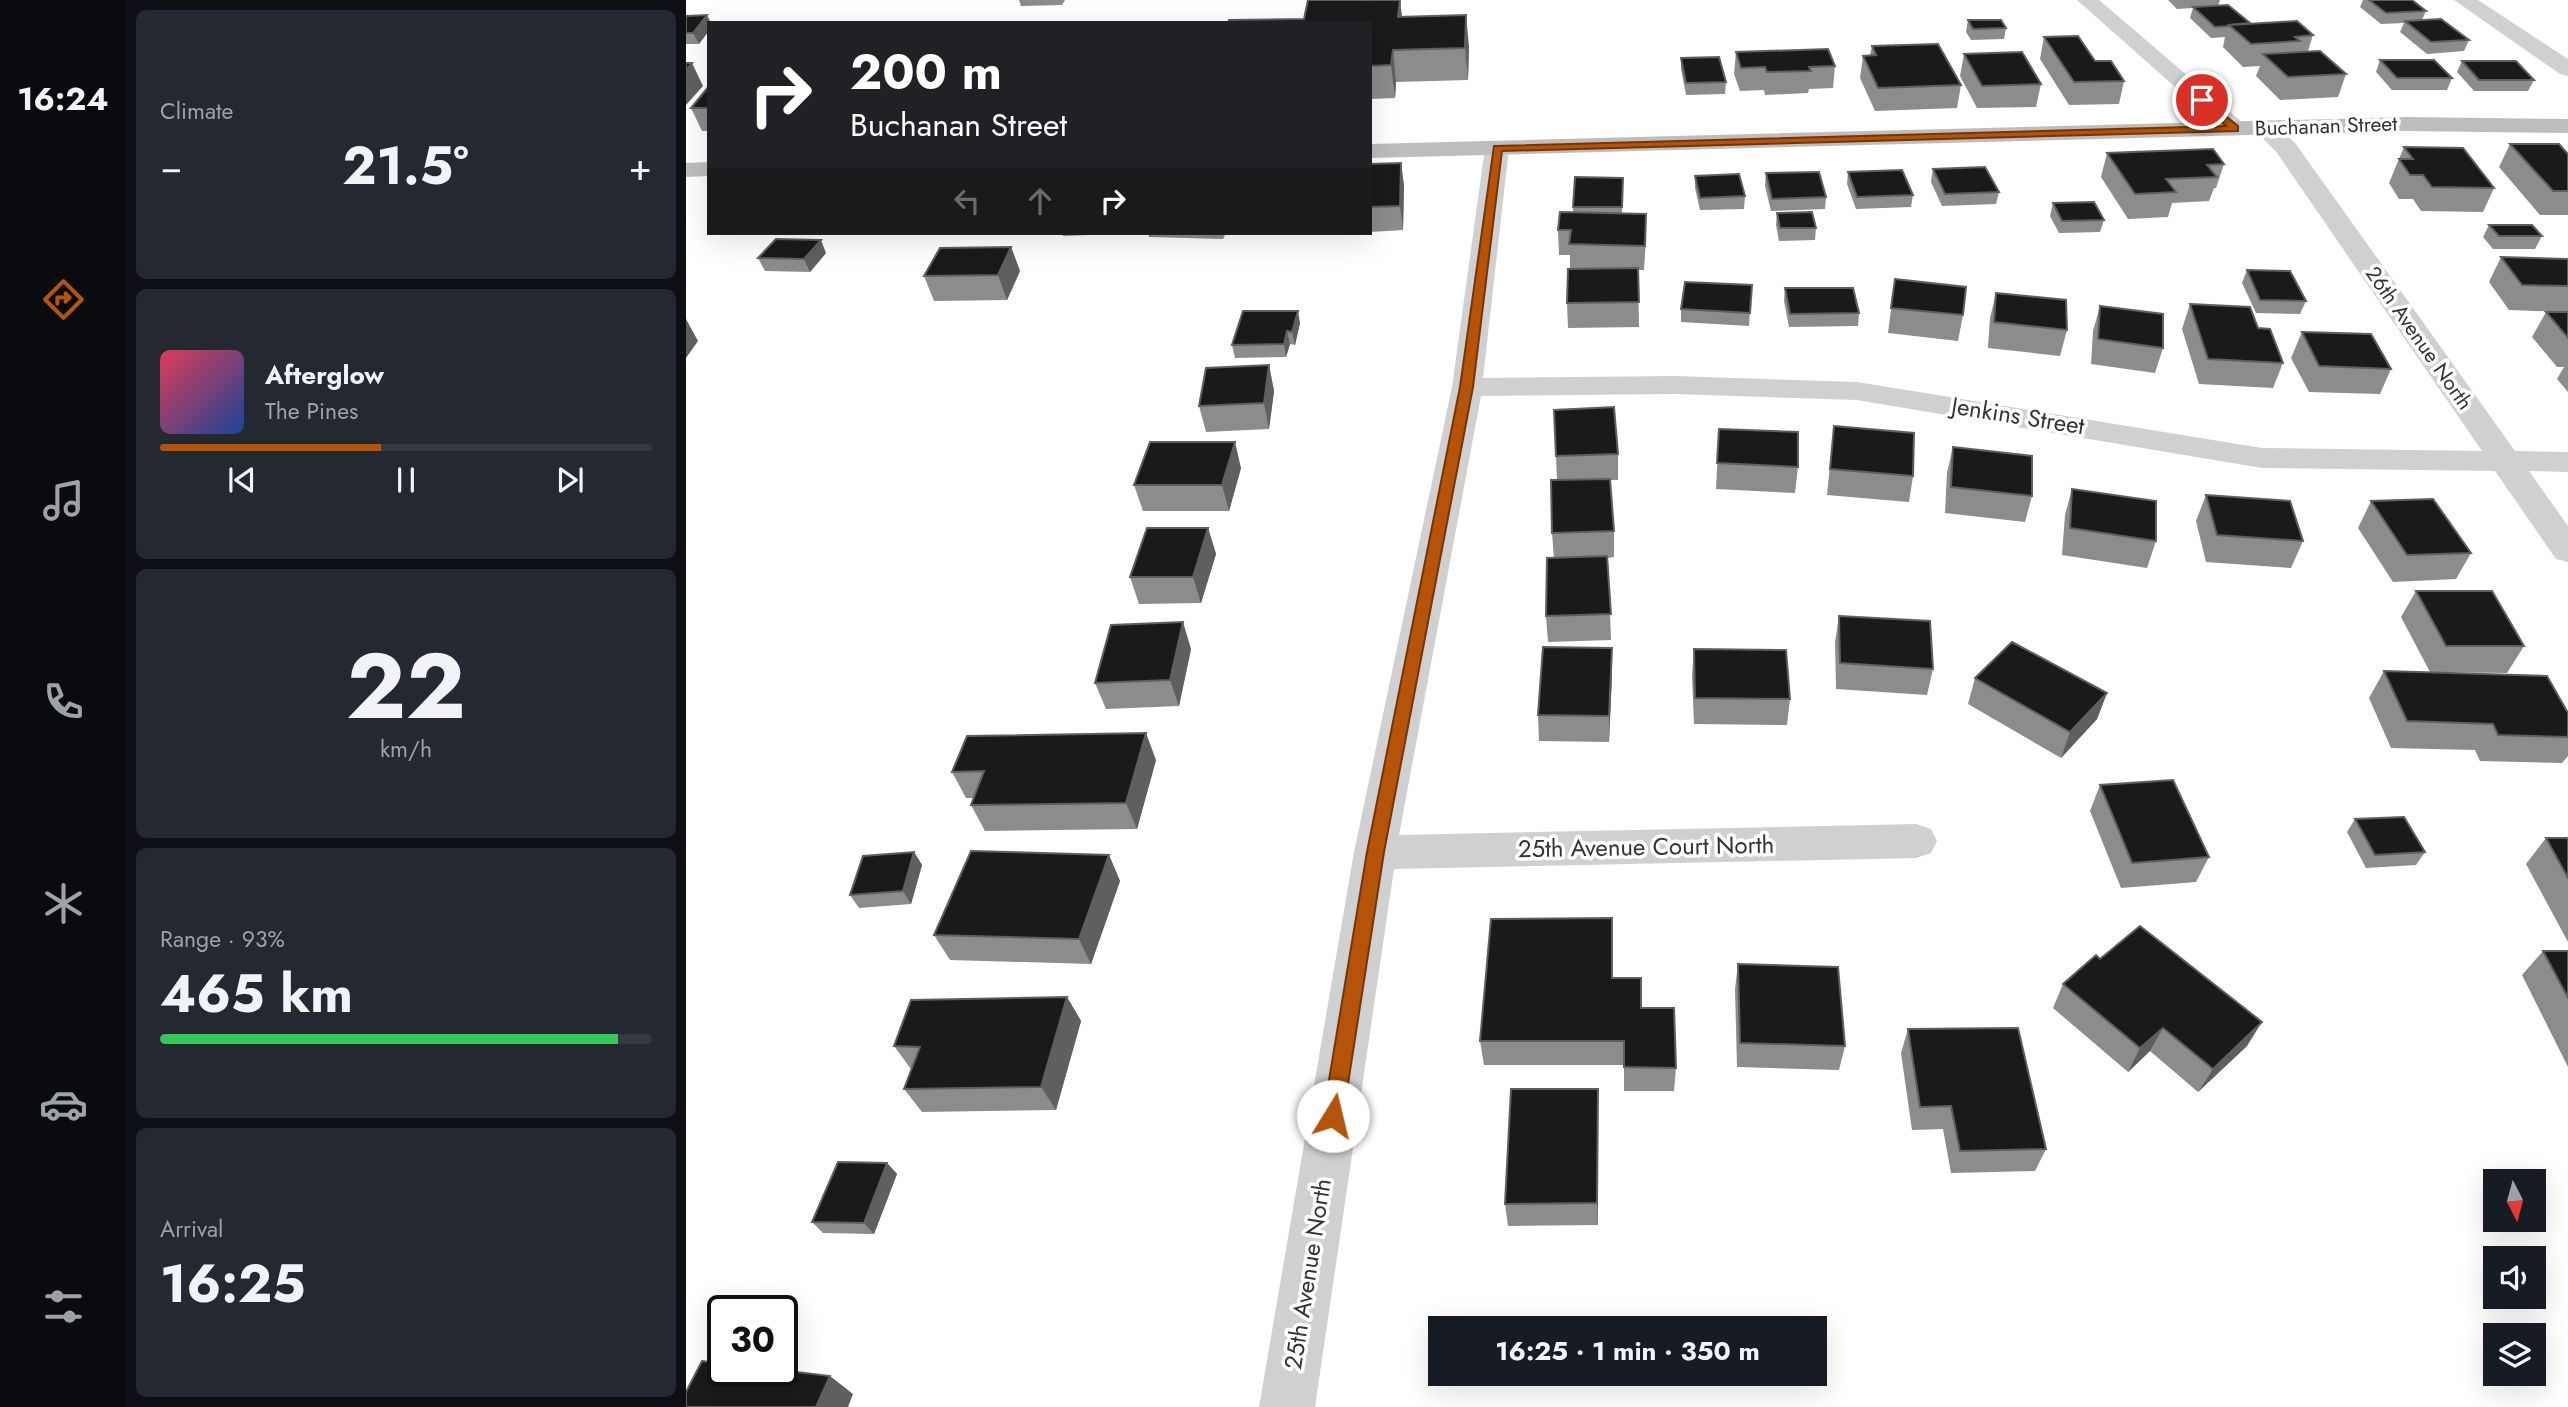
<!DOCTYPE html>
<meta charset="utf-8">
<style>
:root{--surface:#171b24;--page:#242831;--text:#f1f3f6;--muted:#9ea1a6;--line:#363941;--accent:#b45309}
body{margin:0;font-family:Jost,sans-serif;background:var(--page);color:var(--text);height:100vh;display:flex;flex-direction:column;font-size:26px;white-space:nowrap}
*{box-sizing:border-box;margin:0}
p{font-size:23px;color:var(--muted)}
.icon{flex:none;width:38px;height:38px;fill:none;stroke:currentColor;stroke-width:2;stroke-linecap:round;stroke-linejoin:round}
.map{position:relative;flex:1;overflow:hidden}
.details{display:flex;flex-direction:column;gap:10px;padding:10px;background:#0d0f14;width:560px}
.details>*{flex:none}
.guide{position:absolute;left:21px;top:21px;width:665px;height:214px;border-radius:0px;box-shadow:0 7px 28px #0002;background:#202124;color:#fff;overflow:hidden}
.needle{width:46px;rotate:174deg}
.fabs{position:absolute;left:1797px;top:1169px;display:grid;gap:14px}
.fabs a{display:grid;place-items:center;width:63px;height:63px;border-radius:0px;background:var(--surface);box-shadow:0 7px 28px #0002;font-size:35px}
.speed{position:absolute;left:21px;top:1295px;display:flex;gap:14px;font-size:35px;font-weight:700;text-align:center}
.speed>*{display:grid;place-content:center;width:91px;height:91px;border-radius:50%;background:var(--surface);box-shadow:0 7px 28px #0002;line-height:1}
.speed .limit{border:4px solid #111;border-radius:10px;background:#fff;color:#111}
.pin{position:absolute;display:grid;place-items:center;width:60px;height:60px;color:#fff;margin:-30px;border:4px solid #fff;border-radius:50%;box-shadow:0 2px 7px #0007}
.me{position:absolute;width:77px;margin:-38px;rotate:9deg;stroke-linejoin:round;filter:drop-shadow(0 0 5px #0008)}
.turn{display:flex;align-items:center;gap:24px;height:147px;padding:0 28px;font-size:32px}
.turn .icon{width:91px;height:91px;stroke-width:2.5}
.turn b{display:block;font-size:49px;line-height:60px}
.lanes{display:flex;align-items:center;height:66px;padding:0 28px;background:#0003;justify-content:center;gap:35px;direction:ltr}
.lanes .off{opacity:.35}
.big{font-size:52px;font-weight:700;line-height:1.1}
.details .card{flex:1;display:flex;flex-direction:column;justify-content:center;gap:10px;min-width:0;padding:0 24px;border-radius:10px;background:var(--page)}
.details .dial{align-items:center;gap:0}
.dial b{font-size:91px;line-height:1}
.song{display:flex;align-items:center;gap:21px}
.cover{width:84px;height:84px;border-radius:10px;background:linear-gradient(135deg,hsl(350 70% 55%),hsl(220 70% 35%))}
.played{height:7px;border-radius:4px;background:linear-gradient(90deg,var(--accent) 45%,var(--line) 45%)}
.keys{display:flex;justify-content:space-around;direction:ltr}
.heat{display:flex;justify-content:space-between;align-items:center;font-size:38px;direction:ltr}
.charge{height:10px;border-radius:5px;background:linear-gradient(90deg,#34c759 93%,var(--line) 0)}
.trip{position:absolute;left:742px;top:1316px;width:399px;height:70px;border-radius:0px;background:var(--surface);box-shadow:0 7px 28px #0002;font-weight:700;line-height:70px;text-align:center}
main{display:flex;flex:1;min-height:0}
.dock{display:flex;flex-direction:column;width:126px;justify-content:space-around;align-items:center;background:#090b0e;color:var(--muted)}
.dock .icon{width:49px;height:49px}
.dock .current{color:var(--accent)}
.dock b{font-size:32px;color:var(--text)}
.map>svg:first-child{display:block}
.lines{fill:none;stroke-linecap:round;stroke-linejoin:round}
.street{fill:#d0d0d0;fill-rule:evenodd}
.secondary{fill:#bdbdbd;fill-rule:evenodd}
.wall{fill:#8c8c8c}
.shaded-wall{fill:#5f5f5f}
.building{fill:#1a1a1a;stroke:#5f5f5f;stroke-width:2}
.route{fill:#b45309;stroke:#753606;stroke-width:2}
.labels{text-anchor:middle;stroke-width:7;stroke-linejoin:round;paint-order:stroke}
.far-street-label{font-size:21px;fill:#333;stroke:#fff}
.street-label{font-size:24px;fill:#333;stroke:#fff}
</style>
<main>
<nav class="dock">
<b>16:24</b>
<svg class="icon current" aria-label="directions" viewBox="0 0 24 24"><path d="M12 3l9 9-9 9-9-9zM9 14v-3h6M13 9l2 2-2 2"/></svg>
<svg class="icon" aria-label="music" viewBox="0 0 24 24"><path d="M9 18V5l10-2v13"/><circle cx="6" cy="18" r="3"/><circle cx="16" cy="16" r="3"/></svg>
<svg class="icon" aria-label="phone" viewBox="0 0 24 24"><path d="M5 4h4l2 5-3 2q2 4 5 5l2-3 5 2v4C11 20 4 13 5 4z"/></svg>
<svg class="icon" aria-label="climate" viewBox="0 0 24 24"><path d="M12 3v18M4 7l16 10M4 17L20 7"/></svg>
<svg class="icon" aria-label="car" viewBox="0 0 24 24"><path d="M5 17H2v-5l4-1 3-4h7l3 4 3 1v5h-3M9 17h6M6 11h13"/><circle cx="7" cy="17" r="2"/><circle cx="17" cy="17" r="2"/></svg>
<svg class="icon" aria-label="filters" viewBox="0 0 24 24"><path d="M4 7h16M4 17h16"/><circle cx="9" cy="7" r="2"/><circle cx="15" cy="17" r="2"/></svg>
</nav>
<section class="details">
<div class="card"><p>Climate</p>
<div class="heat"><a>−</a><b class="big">21.5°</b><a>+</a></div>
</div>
<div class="card">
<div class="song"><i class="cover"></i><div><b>Afterglow</b><p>The Pines</p></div></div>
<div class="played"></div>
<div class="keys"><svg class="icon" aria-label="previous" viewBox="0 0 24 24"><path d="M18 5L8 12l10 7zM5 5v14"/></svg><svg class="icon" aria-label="pause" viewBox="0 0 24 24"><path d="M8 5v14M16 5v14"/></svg><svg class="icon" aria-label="next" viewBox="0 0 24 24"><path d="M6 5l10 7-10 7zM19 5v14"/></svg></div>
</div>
<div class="card dial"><b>22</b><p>km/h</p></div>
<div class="card"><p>Range · 93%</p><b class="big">465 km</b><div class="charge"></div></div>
<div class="card"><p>Arrival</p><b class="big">16:25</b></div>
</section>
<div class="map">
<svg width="1882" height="1407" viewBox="0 0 1882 1407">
<rect width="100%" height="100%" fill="#fff"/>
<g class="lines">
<!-- street -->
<g class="street">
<polygon points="1391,0 1413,0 1557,123 1561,128 1557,133 1541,133"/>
<polygon points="1768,0 1792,0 1882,59 1882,76 1874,74"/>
<polygon points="1579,121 1587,123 1609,143 1829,451 1882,452 1882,472 1843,471 1882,526 1882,562 1870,559 1809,471 1576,468 1171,400 989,394 795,396 713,835 1230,824 1245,829 1251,841 1245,853 1230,858 708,869 629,1407 573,1407 668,852 766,387 799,148 802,143 811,141 820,143 823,148 797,378 989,376 1171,382 1576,448 1796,451 1591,153 1567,128 1571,123"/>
</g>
<!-- secondary -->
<g class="secondary">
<polygon points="1720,117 1882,119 1882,133 1720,131 684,158 684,144"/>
<polygon points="23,162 23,176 0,177 0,163"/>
</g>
</g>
<!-- wall -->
<g class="wall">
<polygon points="333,0 379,0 376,5 335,6"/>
<polygon points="622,0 714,0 716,17 783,46 782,80 710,82 709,98 684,99 684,23 618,19"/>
<polygon points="1482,0 1534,0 1532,6 1564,23 1627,35 1622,51 1660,74 1652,97 1594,100 1570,76 1574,66 1557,67 1537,47 1539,37 1525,38 1504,18 1507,8 1491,9"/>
<polygon points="1677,0 1726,0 1740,11 1736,20 1783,40 1778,51 1741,54 1714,32 1718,23 1695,24 1674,7"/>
<polygon points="0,16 13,44 0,44"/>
<polygon points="1282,20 1320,28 1318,39 1285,40 1280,32"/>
<polygon points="1358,37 1409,61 1438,81 1433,104 1383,105 1354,59"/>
<polygon points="1186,46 1275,85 1271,108 1189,111 1174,78 1177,56 1184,55"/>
<polygon points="1050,52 1149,66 1147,88 1123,89 1122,93 1079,95 1078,90 1054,91 1048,74"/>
<polygon points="1278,54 1355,84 1350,107 1291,108 1274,76"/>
<polygon points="995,58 1040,82 1039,94 1000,95 995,69"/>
<polygon points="1694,60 1766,78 1761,90 1706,90 1690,72"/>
<polygon points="1776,61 1848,80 1842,91 1788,91 1771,72"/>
<polygon points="23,86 23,131 16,131 5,108"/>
<polygon points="1824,144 1882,154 1882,215 1854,215 1813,167"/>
<polygon points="1718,147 1808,188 1797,212 1735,211 1727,199 1713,199 1703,183"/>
<polygon points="1421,153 1538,164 1530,188 1528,188 1523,201 1486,203 1482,217 1442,219 1415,177"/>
<polygon points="715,163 718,186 717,230 684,232 684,164"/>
<polygon points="1247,169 1313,192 1310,204 1256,206 1245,182"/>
<polygon points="1162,172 1227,195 1225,207 1170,209 1161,184"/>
<polygon points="1080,173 1140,197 1139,209 1085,211 1079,186"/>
<polygon points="1009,176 1059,196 1058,209 1014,210 1009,188"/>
<polygon points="937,190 936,213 960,238 958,270 952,270 953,327 882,328 881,303 884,269 884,255 873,255 872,230 887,213 887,207"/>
<polygon points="1367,203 1418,220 1414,232 1373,233 1364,216"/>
<polygon points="1091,213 1130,228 1129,240 1093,241 1090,225"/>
<polygon points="1803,225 1856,236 1849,249 1807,249 1797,237"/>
<polygon points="305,233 338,233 305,234"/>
<polygon points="376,233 430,233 429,234 377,236"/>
<polygon points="462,233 540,233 537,239 463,237"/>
<polygon points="325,247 334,271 321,300 248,301 238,276"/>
<polygon points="140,253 124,272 79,271 72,258"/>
<polygon points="1815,257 1882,259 1882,392 1871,379 1878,367 1871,367 1846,337 1860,312 1879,312 1823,310 1803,282"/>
<polygon points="1561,270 1620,301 1614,314 1570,313 1556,283"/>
<polygon points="1209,279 1277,315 1272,341 1202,333"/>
<polygon points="1066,285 1063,326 995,322 995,309"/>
<polygon points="1099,288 1173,313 1172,326 1103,327 1098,301"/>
<polygon points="1310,293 1381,330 1374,356 1302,348 1304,318"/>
<polygon points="1504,304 1572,328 1597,363 1587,388 1513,384 1496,329"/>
<polygon points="1414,306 1477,348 1469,373 1405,364 1407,331"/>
<polygon points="614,323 609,345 604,344 600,357 549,358 546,345"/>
<polygon points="1616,332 1705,369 1694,394 1623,392 1605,358"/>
<polygon points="583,365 588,391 583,429 520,432 513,406"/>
<polygon points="1148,426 1227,476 1223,502 1141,495"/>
<polygon points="1033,429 1112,467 1109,493 1030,489"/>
<polygon points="1267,447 1346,496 1339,522 1259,513 1261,473"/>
<polygon points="932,454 932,480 924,480 928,531 928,557 922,558 925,640 862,642 860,616 868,558 866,533 871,480 870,456"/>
<polygon points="555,468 543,511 457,511 448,485"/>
<polygon points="1386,489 1470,541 1461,568 1376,555 1379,515"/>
<polygon points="1520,495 1617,541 1605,568 1520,562 1510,521"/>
<polygon points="1685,501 1785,553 1770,579 1707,582 1672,528"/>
<polygon points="522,528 530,554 515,603 453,604 444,577"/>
<polygon points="1730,591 1838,646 1821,673 1744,672 1715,617"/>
<polygon points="1153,616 1247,669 1241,695 1150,689 1149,642"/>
<polygon points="505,649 493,706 420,709 409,683"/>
<polygon points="1008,649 1104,699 1101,725 1008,724 1006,676"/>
<polygon points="1698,671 1882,713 1882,756 1876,763 1794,761 1789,750 1705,748 1683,698"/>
<polygon points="926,674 923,742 853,741 852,715"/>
<polygon points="1289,678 1421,693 1411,719 1375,758 1282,704"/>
<polygon points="470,760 451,829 299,831 285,805 288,798 280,798 266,772"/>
<polygon points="1414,785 1523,857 1510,882 1435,888 1404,811"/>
<polygon points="1669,819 1739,852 1730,865 1680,868 1661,832"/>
<polygon points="1860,838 1882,838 1882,942 1840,864"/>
<polygon points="228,852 236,865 225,904 173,908 164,895"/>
<polygon points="423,855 434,881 405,964 264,960 248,935"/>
<polygon points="1857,951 1882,951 1882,1067 1836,975"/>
<polygon points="1052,964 1159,1046 1153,1070 1051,1067 1049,989"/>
<polygon points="926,978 955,1008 990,1068 988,1091 938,1091 938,1065 798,1065 794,1041"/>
<polygon points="1377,984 1561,1046 1512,1092 1464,1051 1442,1072 1367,1008"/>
<polygon points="381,997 395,1021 370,1110 236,1112 218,1089 225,1069 208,1046"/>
<polygon points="1222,1029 1360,1149 1349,1171 1265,1173 1257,1129 1226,1130 1215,1053"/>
<polygon points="912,1112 912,1225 822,1226 819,1204"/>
<polygon points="201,1163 211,1174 188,1234 137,1233 126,1222"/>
</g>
<!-- shaded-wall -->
<g class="shaded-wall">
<polygon points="714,0 717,28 712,17"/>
<polygon points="21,15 25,23 23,23 23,31 13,44 7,33"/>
<polygon points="780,15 783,46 782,80 779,48"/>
<polygon points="707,50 710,82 709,98 705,65"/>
<polygon points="6,63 17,86 0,105 0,70"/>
<polygon points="715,163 718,186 717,230 714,206"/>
<polygon points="135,240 140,253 124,272 118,259"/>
<polygon points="325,247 334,271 321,300 312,275"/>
<polygon points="612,311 614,323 609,345 606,332"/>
<polygon points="0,319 12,341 0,358"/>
<polygon points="601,331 604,344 600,357 598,344"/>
<polygon points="583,365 588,391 583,429 578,403"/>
<polygon points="549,442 555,468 543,511 536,485"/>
<polygon points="522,528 530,554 515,603 507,577"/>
<polygon points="497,622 505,649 493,706 484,680"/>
<polygon points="926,648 926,674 923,742 923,716"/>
<polygon points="1421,693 1411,719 1375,758 1384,732"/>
<polygon points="460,733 470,760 451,829 440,803"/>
<polygon points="228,852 236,865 225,904 217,891"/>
<polygon points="423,855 434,881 405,964 393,939"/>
<polygon points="381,997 395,1021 370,1110 355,1087"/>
<polygon points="1576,1022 1561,1046 1512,1092 1527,1069"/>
<polygon points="1477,1028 1464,1051 1442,1072 1454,1048"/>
<polygon points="912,1089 912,1225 911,1203"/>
<polygon points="201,1163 211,1174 188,1234 178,1223"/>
<polygon points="144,1376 167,1394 162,1407 130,1407"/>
</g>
<!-- building -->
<g class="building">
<polygon points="622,0 714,0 712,17 780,15 779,48 707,50 705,65 684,66 684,23 542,23 543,20 618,19"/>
<polygon points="1683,0 1726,0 1740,11 1700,13"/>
<polygon points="1542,5 1564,23 1543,25 1543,26 1529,27 1507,7"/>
<polygon points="21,15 7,33 0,33 0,16"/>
<polygon points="1755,19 1783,40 1745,42 1719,21"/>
<polygon points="1282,20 1315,20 1320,28 1287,29"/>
<polygon points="1611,21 1627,35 1609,37 1614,41 1565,44 1543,25"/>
<polygon points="1392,36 1409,61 1425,61 1438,81 1388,82 1358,37"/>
<polygon points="1252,44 1275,85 1192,88 1177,56 1190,55 1186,46"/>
<polygon points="1142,49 1149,66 1123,67 1125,71 1081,72 1079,67 1055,68 1050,52"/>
<polygon points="1634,51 1660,74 1602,77 1577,54"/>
<polygon points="1336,52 1355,84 1296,86 1278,54"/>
<polygon points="1033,57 1040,82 1000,83 995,58"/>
<polygon points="1694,60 1748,60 1766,78 1711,78"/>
<polygon points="1776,61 1830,61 1848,80 1793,80"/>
<polygon points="0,63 6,63 0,70"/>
<polygon points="23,86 23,108 5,108"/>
<polygon points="1824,144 1873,144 1882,154 1882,191 1867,191"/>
<polygon points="1718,147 1777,148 1808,188 1746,187 1737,175 1724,175 1713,159 1727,159"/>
<polygon points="1527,149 1538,164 1521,165 1531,177 1480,179 1490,192 1449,194 1421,153"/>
<polygon points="715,163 714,206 684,207 684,164"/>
<polygon points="1299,167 1313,192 1259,194 1247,169"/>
<polygon points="1216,170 1227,195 1171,197 1162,172"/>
<polygon points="1133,172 1140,197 1086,199 1080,173"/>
<polygon points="1053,174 1059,196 1014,198 1009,176"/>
<polygon points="889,177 937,178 936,207 887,207"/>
<polygon points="1408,202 1418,220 1376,221 1367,203"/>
<polygon points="874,212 960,214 959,246 883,244 885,230 872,230"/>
<polygon points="1126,212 1130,228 1094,228 1091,213"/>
<polygon points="1803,225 1846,225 1856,236 1813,236"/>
<polygon points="90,239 135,240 118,259 72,258"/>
<polygon points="325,247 312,275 238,276 254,248"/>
<polygon points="1815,257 1882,259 1882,286 1836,285"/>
<polygon points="952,268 953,302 881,303 882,269"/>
<polygon points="1561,270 1604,271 1620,301 1574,300"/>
<polygon points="1209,279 1280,287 1277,315 1205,308"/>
<polygon points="999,282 1066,285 1064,313 995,309"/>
<polygon points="1099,288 1167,288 1173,313 1104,314"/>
<polygon points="1310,293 1380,300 1381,330 1308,322"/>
<polygon points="1504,304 1564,307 1572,328 1584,329 1597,363 1522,359"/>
<polygon points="1414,306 1477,314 1477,348 1412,339"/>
<polygon points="557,311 612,311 606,332 601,331 598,344 546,345"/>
<polygon points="1860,312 1882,312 1882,338"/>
<polygon points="1616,332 1685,334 1705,369 1633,366"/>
<polygon points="583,365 578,403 513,406 520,368"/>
<polygon points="928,407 932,454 870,456 868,410"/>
<polygon points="1148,426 1228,433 1227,476 1144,469"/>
<polygon points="1033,429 1112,432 1112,467 1031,463"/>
<polygon points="464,442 549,442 536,485 448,485"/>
<polygon points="1267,447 1346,456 1346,496 1265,487"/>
<polygon points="924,479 928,531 866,533 865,480"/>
<polygon points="1386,489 1470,501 1470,541 1384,528"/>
<polygon points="1520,495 1604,501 1617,541 1531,535"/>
<polygon points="1747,499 1785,553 1721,555 1685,501"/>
<polygon points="461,528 522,528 507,577 444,577"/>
<polygon points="921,556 925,614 860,616 861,558"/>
<polygon points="1730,591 1806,591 1838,646 1760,646"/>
<polygon points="1153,616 1244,621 1247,669 1154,663"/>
<polygon points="497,622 484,680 409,683 425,625"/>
<polygon points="1326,642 1421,693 1384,732 1289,678"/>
<polygon points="857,647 926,648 923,716 852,715"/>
<polygon points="1008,649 1100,650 1104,699 1009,698"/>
<polygon points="1698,671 1861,676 1882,713 1882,737 1812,735 1807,724 1721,721"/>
<polygon points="460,733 440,803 285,805 298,771 266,772 281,736"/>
<polygon points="1487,780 1523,857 1446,863 1414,785"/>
<polygon points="1718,817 1739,852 1689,855 1669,819"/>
<polygon points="1860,838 1882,838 1882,878"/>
<polygon points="285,851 423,855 393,939 248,935"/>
<polygon points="228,852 217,891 164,895 177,856"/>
<polygon points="926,918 926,978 955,978 955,1008 988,1008 990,1068 938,1067 938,1041 794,1041 805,919"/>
<polygon points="1454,926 1576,1022 1527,1069 1477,1028 1454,1048 1377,984 1410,955 1414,959"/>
<polygon points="1857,951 1882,951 1882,998"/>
<polygon points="1052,964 1152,967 1159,1046 1054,1043"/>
<polygon points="381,997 355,1087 218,1089 234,1047 208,1046 225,1000"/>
<polygon points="1332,1028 1360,1149 1274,1151 1265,1106 1234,1107 1222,1029"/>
<polygon points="825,1089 912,1089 911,1203 819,1204"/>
<polygon points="152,1162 201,1163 178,1223 126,1222"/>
<polygon points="16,1361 37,1364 37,1370 94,1370 144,1376 130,1407 0,1407 0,1392"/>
</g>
<!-- route -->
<polygon class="route" points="1516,97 1552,126 1552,131 816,151 787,387 698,852 657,1116 654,1123 647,1126 640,1123 637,1116 681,852 774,387 808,146 1540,126 1513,102 1513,98"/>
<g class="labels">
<!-- far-street labels -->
<g class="far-street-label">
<text transform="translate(1640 126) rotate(-2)" y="7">Buchanan Street</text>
<text transform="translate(1733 338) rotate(55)" y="7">26th Avenue North</text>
</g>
<!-- street labels -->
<g class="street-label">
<text transform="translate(1332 416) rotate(9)" y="8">Jenkins Street</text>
<text transform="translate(960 847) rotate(-1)" y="8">25th Avenue Court North</text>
<text transform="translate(622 1274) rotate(-81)" y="8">25th Avenue North</text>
</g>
</g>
</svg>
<div class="fabs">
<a><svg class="needle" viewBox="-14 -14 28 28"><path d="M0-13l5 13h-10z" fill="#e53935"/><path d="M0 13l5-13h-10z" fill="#9ea1a6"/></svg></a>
<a><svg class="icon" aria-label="sound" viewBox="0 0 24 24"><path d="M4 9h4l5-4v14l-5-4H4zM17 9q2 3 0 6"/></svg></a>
<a><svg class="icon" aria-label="layers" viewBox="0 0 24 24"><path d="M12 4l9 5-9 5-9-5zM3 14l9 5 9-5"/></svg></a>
</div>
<div class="speed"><div class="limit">30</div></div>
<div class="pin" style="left:1516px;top:100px;background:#d93025"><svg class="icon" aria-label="arrive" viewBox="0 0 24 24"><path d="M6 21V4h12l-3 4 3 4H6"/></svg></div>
<svg class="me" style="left:647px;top:1116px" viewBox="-20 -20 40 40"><circle r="19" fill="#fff"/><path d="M0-13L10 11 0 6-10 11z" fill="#b45309"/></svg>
<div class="trip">16:25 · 1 min · 350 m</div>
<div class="guide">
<div class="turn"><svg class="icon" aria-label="right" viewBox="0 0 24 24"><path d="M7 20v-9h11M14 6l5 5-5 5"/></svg><div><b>200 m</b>Buchanan Street</div></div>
<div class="lanes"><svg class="icon off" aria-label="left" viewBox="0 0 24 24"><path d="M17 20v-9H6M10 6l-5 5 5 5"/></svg><svg class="icon off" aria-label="ahead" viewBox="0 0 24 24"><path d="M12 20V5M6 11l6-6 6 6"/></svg><svg class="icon" aria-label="right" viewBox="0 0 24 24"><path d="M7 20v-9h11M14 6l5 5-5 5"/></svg></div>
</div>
</div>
</main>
